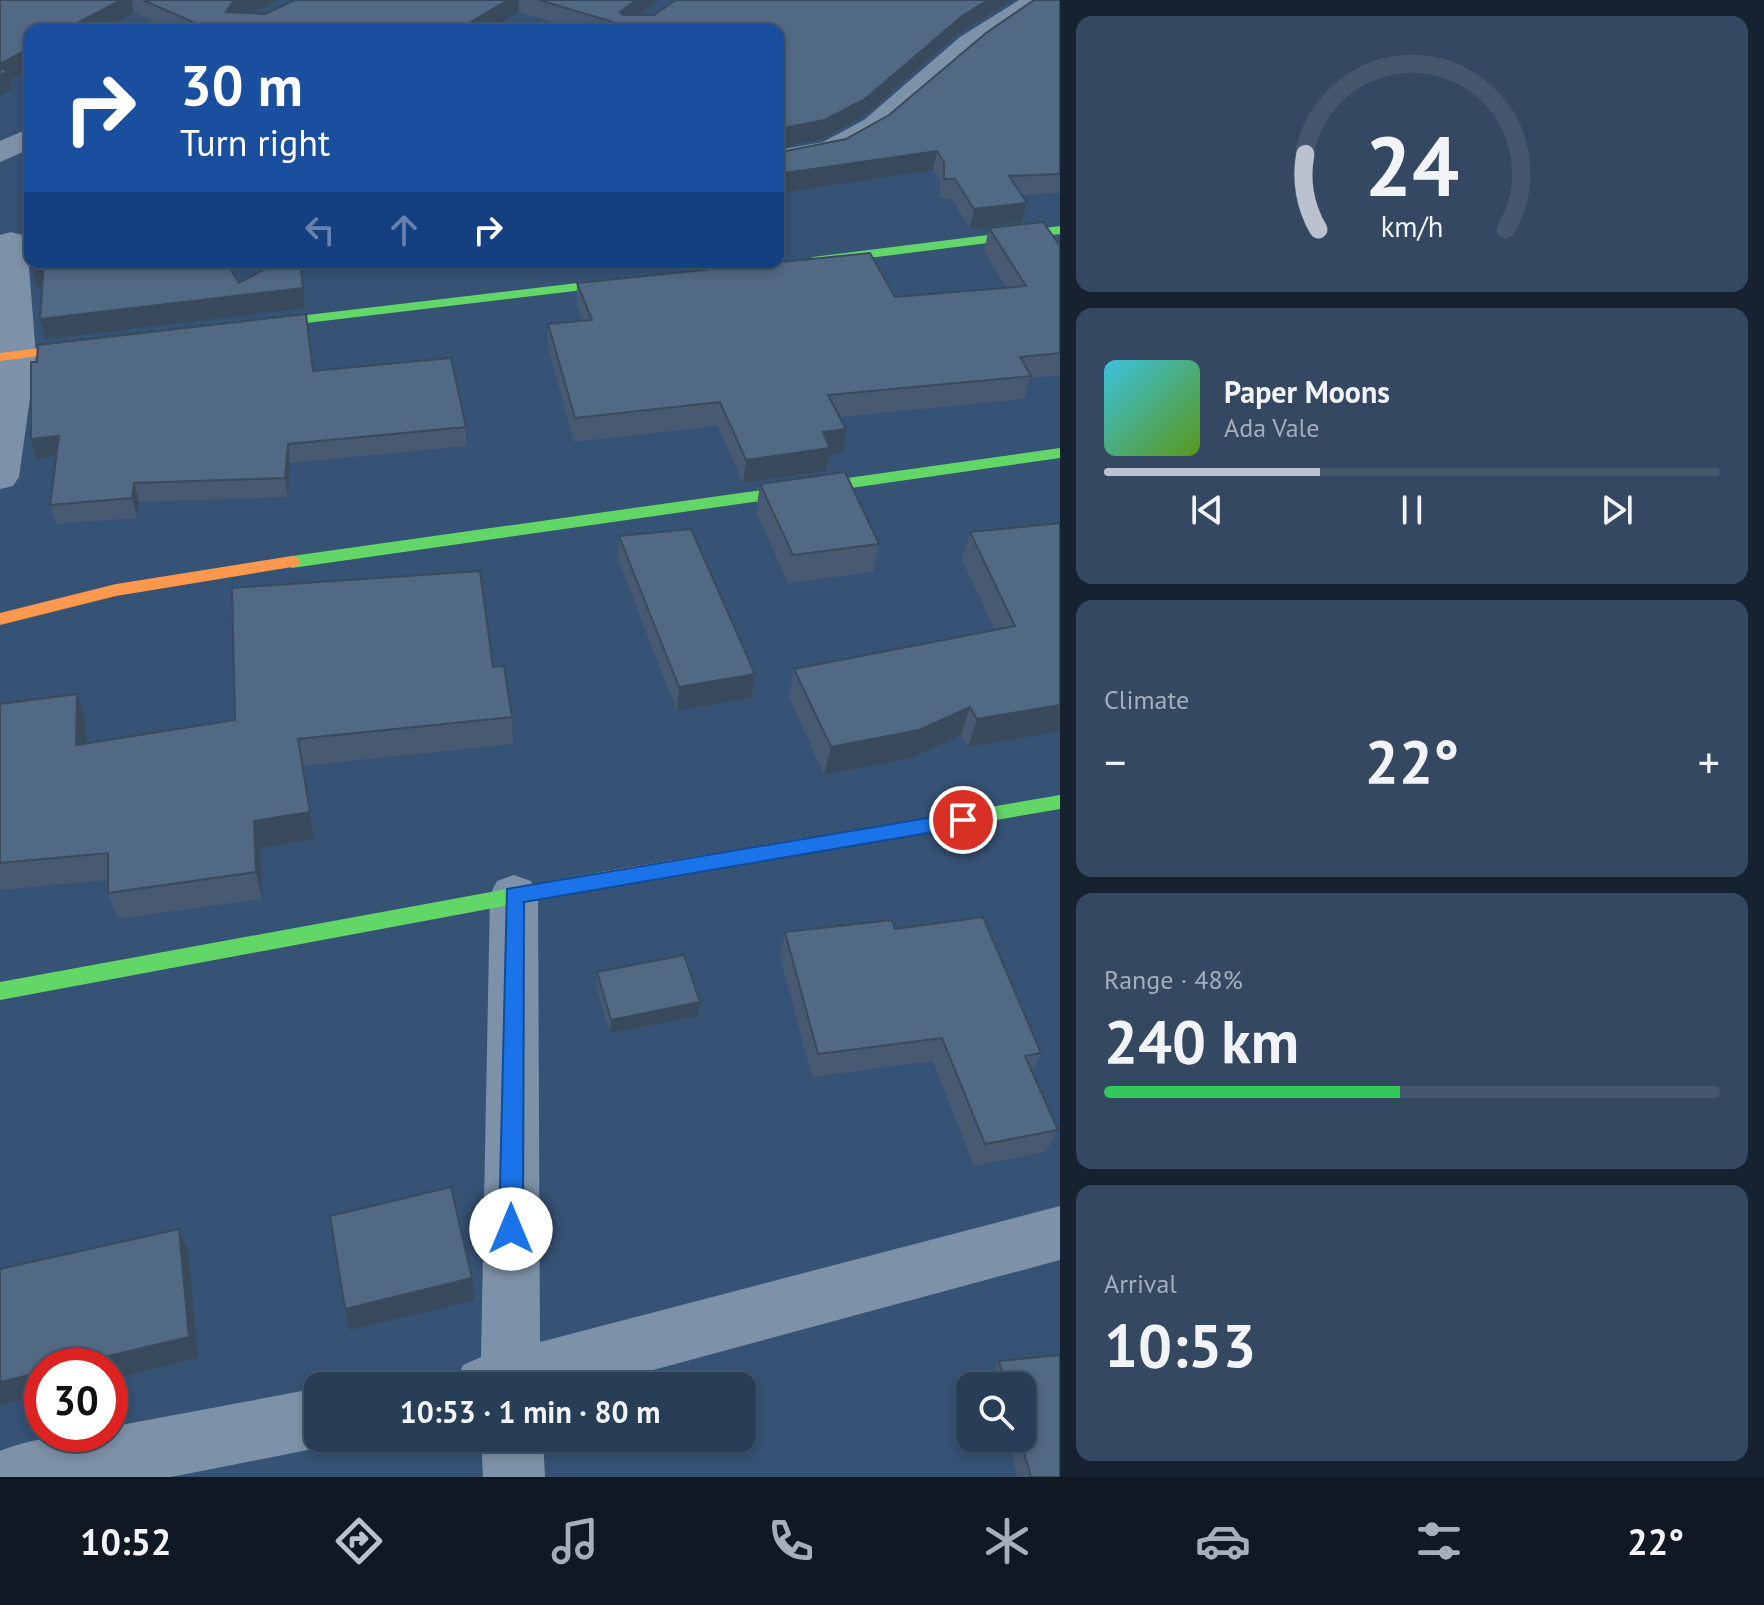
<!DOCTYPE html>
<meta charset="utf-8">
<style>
:root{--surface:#283e57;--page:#344961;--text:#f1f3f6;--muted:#a5aeba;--line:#44576d;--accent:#b9c2ce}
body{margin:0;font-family:"PT Sans",sans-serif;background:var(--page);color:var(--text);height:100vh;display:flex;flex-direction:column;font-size:30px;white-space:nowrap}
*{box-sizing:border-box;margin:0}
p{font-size:26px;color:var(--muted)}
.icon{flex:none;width:44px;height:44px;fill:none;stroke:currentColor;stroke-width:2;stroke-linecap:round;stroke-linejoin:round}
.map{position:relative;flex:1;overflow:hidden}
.sheet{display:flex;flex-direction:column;gap:16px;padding:16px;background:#162230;width:704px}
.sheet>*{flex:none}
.hud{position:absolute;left:24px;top:24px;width:760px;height:244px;border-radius:16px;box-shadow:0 4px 12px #0003,0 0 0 2px var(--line);background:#1a4fa0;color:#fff;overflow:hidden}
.buttons{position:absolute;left:956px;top:1372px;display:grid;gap:16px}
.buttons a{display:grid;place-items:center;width:80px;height:80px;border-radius:16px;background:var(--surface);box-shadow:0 4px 12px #0003,0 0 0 2px var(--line);font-size:40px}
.speed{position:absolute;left:24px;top:1348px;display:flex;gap:16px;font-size:40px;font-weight:700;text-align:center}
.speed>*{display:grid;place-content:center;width:104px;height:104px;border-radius:50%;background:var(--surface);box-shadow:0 4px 12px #0003,0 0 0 2px var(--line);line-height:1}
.speed .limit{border:12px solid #d22;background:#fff;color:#111}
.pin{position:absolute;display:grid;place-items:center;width:68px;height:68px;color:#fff;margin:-34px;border:4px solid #fff;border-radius:50%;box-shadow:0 2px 8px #0007}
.me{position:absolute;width:88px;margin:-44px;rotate:0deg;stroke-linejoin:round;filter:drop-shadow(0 0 6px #0008)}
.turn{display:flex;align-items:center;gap:28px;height:168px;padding:0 24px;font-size:36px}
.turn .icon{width:104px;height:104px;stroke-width:2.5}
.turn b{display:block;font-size:56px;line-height:68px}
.lanes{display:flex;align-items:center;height:76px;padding:0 24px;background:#0003;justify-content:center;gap:40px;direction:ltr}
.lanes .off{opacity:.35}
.big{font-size:60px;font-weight:700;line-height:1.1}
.sheet .card{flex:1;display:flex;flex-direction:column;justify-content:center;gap:12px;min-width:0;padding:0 28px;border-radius:16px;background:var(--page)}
.sheet .dial{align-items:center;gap:0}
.dial svg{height:208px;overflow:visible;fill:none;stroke:var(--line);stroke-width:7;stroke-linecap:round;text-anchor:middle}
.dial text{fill:var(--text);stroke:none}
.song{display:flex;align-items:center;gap:24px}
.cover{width:96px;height:96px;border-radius:12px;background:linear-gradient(135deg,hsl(190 70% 55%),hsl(90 70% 35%))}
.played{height:8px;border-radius:4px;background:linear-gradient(90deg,var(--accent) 35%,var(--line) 35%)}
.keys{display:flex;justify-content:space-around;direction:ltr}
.heat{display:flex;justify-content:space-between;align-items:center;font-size:44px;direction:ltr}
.charge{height:12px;border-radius:6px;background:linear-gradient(90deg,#34c759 48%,var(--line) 0)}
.trip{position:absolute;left:304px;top:1372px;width:452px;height:80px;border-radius:16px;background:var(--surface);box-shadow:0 4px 12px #0003,0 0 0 2px var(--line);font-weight:700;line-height:80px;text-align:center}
.tabs{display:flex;height:128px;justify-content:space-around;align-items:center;background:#101923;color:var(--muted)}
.tabs .icon{width:56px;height:56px}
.tabs .selected{color:var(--accent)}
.tabs b{font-size:36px;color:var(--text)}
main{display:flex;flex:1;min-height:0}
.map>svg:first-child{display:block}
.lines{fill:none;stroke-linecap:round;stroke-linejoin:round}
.street{fill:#7d92a8;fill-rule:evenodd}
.fast{fill:#63d668;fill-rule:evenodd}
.slow{fill:#ff974d;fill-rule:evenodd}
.wall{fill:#475a72}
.shaded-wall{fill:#394a5c}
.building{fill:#526984;stroke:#394a5c;stroke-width:2}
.route{fill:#1a73e8;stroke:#114b97;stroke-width:2}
</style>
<main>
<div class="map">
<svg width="1060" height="1477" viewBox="0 0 1060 1477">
<rect width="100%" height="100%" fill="#365274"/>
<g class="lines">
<!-- street -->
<g class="street">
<polygon points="1019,0 1050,0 980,49 884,132 842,155 778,168 778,150 823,142 864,120 960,37"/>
<polygon points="30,128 30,149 0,162 0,141"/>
<polygon points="11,232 22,235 27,242 36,355 19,477 13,486 0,489 0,235"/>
<polygon points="514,875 531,881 538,895 540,1342 1060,1206 1060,1260 594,1386 454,1386 463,1365 481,1357 490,895 497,881"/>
<path d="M 318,1388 L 318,1438 L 340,1438 L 318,1448 L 171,1477 L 0,1477 L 0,1451 C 34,1437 74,1434 110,1434 L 110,1427 Z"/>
<polygon points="481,1438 543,1438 545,1477 483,1477"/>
</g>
<!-- fast -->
<g class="fast">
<polygon points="1060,226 1060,234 813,265 806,261 813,257"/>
<polygon points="637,276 642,277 642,283 248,330 241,326 248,322"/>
<polygon points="1060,448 1060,458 292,568 284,562 292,556"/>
<polygon points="1060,795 1060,809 897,837 890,835 888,830 890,825 897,823"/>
<polygon points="606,871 613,873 616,879 613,885 606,887 0,1000 0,982"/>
</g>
<!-- slow -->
<g class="slow">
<polygon points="97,341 102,342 102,348 0,361 0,353"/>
<polygon points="292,556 298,558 300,562 298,566 116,596 0,625 0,613 116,584"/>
<polygon points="897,823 904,825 906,830 904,835 897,837 606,887 599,885 596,879 599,873 606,871"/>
</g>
</g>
<!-- wall -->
<g class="wall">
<polygon points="0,0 278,0 250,14 265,14 295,0 659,0 639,15 958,34 862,118 822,139 778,148 778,30 578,30 519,12 488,30 173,30 134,13 102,30 30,30 10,80 12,90 0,96"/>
<polygon points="1060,0 1060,193 1021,195 1027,203 1022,222 970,229 951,198 940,198 940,181 933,170 781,152 846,139 889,115"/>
<polygon points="989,228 1060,246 1060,376 1030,378 1024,399 840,417 842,453 829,455 826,471 743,483 717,426 574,442 548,347 548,324 582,321 577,306 577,283 895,297 1006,287 984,251"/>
<polygon points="313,371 466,427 466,446 290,463 288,497 139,502 137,518 56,524 50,505 56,456 36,459"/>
<polygon points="760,484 879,544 873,572 788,583 756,512"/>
<polygon points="1060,523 1060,731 968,747 961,735 911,758 824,775 789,697 794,669 995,630 962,560 970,532"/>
<polygon points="619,536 755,674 752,697 677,711 618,560"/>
<polygon points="493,667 512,717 513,744 303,766 314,839 260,848 262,899 117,919 108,893 108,880 0,890 0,704 77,694 86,721 85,744 235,720"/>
<polygon points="785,932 1041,1053 1032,1072 1058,1130 1046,1152 974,1166 933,1061 812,1077 780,956"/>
<polygon points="597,972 700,1002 698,1016 610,1033 596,986"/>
<polygon points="1060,1355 1060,1477 1017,1477 1007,1438 1022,1438 1022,1386 993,1386 990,1376 999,1361"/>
</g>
<!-- shaded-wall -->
<g class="shaded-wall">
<polygon points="121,0 132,0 134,13 102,30 64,30"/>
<polygon points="239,0 278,0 235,21 226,12 232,3"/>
<polygon points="508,0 519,0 519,12 488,30 457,30"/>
<polygon points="636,0 659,0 625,25 620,12"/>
<polygon points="988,0 1013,0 958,34 862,118 822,139 778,148 778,129"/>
<polygon points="30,48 30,69 10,80 12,90 0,96 0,64"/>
<polygon points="937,151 933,170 778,193 778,174"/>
<polygon points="1027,203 1022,222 970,229 974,209"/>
<polygon points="45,262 50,281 37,289 32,269"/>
<polygon points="303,288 305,308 46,339 40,319"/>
<polygon points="846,429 842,453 829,455 826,471 743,483 746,460 823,432"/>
<polygon points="59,436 64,455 36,459 31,439"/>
<polygon points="288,444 290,463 288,497 285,478"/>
<polygon points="134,483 139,502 137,518 132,498"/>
<polygon points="755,674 752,697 677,711 679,687"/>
<polygon points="77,694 86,721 85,772 76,745"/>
<polygon points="1060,705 1060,731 968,747 977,719"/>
<polygon points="970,707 961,735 911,758 824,775 831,747"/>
<polygon points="303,766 314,839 260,848 262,899 256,872 254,821"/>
<polygon points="700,1002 698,1016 610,1033 611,1020"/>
<polygon points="179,1229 188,1251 198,1358 110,1379 110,1366 66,1366"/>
<polygon points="472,1278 474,1300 350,1330 345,1309"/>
<polygon points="42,1372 42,1395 0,1405 0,1382"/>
</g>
<!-- building -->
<g class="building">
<polygon points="0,0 121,0 64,30 30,30 30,48 0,64"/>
<polygon points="143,0 239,0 232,3 226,12 265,14 295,0 508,0 457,30 211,30"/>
<polygon points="539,0 636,0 620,12 623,15 654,15 676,0 988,0 962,16 865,99 825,120 778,129 778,131 778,30 640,30"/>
<polygon points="1034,0 1060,0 1060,174 1009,176 1027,203 974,209 955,179 944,179 944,162 937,151 778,174 778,149 781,152 846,139 889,115 986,33"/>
<polygon points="0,68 8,71 0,75"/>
<polygon points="1043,222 1060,246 1060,353 1020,357 1031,376 828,395 846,429 823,432 830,448 746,460 720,402 575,418 548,324 592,320 577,283 870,253 895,297 1026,286 989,228"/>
<polygon points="32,262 44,262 32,269"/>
<polygon points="44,262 226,262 239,283 278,262 300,262 303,288 40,319"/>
<polygon points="306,314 313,371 451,358 466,427 288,444 285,478 134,483 132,498 50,505 59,436 31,439 31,362 37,362 38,345"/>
<polygon points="845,472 879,544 793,555 760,484"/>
<polygon points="1060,523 1060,705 977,719 970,707 919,730 831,747 794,669 1015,626 970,532"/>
<polygon points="691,529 755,674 679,687 619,536"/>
<polygon points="480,571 493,667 504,666 512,717 298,739 310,812 254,821 256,872 108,893 108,853 0,863 0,704 77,694 76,745 235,720 232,588"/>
<polygon points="983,917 1041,1053 1025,1056 1058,1130 985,1144 942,1038 818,1054 785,932 892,920 895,929"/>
<polygon points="684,955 700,1002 611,1020 597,972"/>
<polygon points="451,1187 472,1278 345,1309 330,1216"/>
<polygon points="179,1229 189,1337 66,1366 42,1366 42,1372 0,1382 0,1269"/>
<polygon points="1060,1355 1060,1477 1031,1477 1020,1438 1022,1438 1022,1386 1006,1386 999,1361"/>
</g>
<!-- route -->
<polygon class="route" points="963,812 972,820 963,827 524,902 523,1229 519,1237 511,1240 503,1237 499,1229 507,889"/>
</svg>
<div class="buttons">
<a><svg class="icon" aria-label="search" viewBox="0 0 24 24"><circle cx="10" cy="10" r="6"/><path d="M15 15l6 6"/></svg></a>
</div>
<div class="speed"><div class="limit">30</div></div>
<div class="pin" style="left:963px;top:820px;background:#d93025"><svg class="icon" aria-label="arrive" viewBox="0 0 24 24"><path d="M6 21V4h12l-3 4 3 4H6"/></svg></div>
<svg class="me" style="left:511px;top:1229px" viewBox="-20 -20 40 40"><circle r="19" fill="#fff"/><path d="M0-13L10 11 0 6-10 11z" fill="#1a73e8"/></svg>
<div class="trip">10:53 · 1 min · 80 m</div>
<div class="hud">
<div class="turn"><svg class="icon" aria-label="right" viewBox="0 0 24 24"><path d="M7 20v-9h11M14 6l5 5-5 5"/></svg><div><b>30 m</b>Turn right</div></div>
<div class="lanes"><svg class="icon off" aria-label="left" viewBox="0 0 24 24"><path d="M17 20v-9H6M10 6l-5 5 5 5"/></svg><svg class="icon off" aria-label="ahead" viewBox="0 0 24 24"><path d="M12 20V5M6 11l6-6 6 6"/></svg><svg class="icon" aria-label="right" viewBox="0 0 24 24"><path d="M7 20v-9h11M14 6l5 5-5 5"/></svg></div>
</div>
</div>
<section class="sheet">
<div class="card dial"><svg viewBox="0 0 100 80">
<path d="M14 69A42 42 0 1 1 86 69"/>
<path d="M14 69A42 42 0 0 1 9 40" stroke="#b9c2ce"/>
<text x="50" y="56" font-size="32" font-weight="700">24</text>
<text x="50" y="72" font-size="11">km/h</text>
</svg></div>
<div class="card">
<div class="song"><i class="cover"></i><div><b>Paper Moons</b><p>Ada Vale</p></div></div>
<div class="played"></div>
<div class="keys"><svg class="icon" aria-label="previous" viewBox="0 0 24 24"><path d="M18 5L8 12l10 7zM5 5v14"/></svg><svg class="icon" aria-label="pause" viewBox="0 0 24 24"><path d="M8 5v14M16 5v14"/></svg><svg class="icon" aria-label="next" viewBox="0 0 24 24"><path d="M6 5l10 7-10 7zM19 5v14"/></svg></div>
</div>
<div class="card"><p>Climate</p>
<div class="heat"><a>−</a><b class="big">22°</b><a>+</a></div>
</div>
<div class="card"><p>Range · 48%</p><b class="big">240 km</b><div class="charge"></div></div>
<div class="card"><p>Arrival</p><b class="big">10:53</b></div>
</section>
</main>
<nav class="tabs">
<b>10:52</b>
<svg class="icon selected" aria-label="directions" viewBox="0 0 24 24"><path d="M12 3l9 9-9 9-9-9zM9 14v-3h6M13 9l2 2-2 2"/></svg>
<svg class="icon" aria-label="music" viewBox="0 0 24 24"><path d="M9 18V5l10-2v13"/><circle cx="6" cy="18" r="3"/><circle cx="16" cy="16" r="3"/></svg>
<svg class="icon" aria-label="phone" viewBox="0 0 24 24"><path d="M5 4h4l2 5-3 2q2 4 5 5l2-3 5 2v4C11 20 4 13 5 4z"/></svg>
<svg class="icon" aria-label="climate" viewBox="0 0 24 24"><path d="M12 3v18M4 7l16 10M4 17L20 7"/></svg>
<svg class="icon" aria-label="car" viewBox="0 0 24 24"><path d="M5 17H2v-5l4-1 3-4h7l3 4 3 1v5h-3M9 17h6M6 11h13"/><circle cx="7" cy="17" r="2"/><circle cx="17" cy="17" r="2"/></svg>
<svg class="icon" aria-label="filters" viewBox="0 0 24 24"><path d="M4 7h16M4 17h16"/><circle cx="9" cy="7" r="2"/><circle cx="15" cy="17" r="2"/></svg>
<b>22°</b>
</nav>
